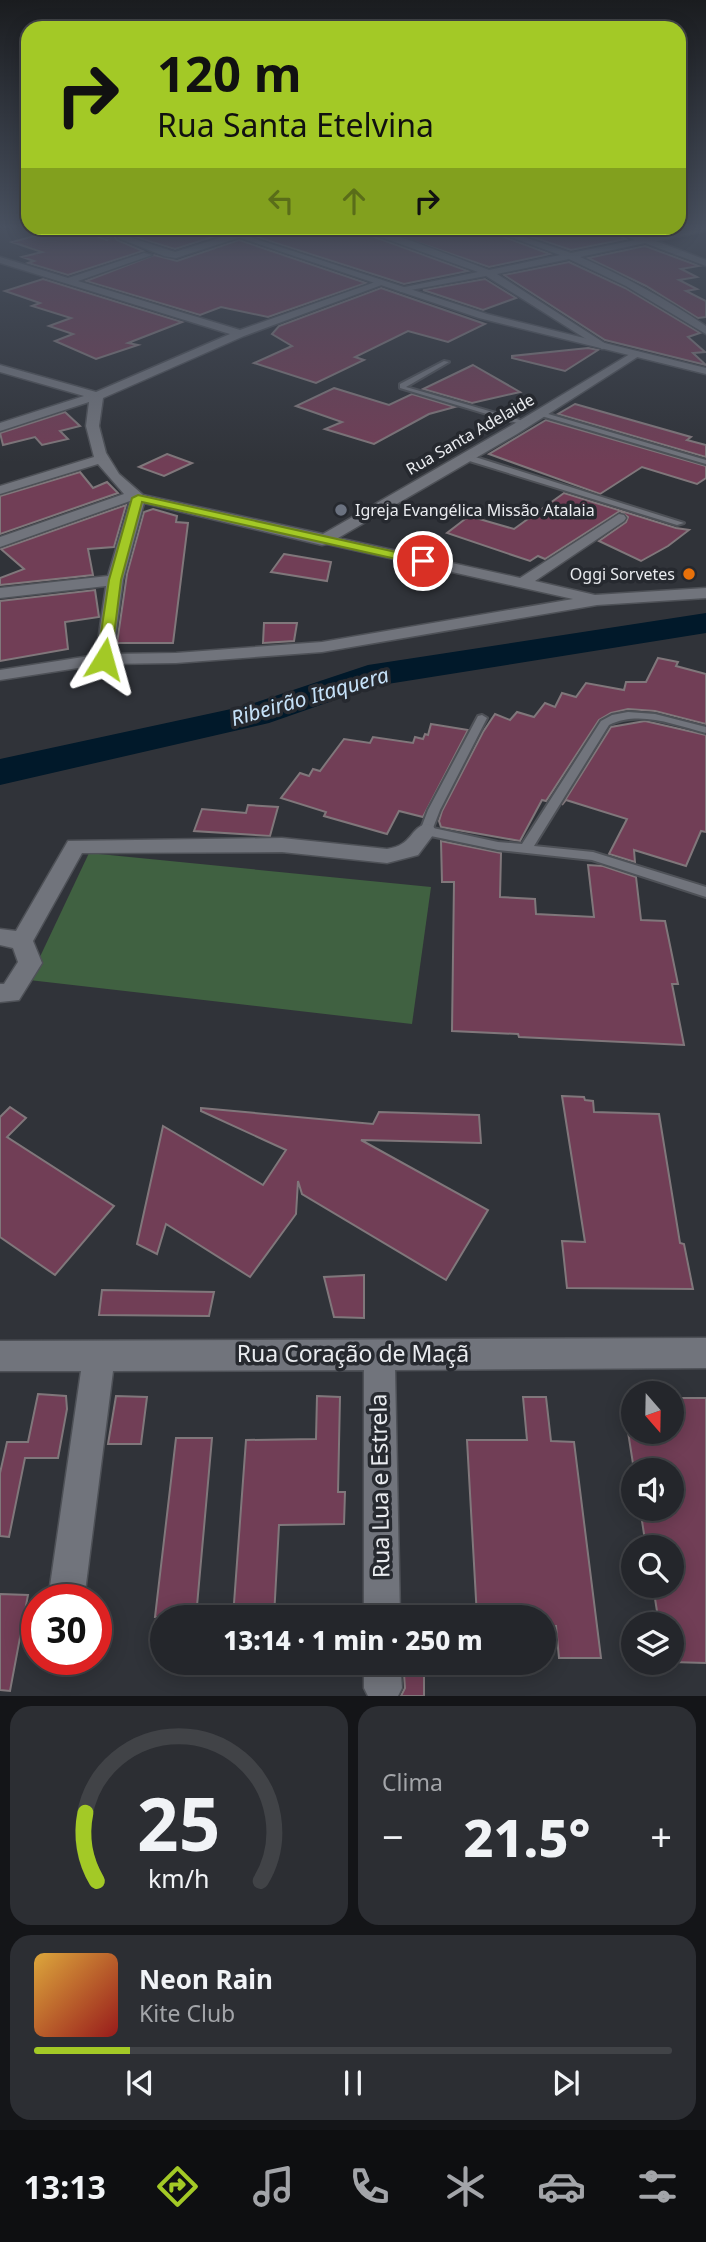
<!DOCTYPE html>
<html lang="pt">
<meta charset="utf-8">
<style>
:root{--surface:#24262b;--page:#2c2e33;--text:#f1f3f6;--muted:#a3a5a9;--line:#414347;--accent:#a3c926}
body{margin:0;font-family:"Noto Sans",sans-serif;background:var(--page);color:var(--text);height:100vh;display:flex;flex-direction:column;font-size:26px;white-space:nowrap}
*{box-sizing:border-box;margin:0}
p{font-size:23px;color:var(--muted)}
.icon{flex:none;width:38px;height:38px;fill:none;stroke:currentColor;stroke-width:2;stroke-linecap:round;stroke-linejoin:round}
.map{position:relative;height:1696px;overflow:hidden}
.side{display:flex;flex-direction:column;gap:10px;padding:10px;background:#141518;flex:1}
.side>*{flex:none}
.banner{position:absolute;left:21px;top:21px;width:665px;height:214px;border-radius:21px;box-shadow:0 4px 18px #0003,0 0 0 2px var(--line);background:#a3c926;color:#111;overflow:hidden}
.needle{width:46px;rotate:160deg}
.controls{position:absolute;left:621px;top:1381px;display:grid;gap:14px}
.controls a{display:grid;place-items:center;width:63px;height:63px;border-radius:50%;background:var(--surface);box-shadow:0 4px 18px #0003,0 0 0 2px var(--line);font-size:35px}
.speed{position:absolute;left:21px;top:1584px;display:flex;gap:14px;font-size:35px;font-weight:700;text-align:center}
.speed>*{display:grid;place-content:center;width:91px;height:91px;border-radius:50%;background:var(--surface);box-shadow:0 4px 18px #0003,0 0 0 2px var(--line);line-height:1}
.speed .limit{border:10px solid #d22;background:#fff;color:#111}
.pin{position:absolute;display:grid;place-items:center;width:60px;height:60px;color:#fff;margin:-30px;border:4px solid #fff;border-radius:50%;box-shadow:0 2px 7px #0007}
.me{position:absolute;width:77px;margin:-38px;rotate:8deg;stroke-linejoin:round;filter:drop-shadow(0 0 5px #0008)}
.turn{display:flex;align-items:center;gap:24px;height:147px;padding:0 21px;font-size:32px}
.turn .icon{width:91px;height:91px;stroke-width:2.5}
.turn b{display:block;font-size:49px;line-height:60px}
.lanes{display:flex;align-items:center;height:66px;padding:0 21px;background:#0003;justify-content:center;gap:35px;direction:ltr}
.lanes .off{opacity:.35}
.big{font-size:52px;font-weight:800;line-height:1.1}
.side .tile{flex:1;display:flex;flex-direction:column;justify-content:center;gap:10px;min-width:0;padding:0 24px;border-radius:21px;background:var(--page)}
.side .dial{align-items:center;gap:0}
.dial svg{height:182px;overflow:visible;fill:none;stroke:var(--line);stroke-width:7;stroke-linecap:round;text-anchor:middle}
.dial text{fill:var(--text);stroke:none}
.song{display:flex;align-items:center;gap:21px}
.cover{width:84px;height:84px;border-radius:10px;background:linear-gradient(135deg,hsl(40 70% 55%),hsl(0 70% 35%))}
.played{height:7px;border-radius:4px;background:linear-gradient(90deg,var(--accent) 15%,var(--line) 15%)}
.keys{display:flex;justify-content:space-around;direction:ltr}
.heat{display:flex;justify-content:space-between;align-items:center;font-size:38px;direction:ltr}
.side .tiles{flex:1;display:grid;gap:10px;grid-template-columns:1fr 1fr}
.tile:last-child{grid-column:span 2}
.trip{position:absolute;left:150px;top:1605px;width:406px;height:70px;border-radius:35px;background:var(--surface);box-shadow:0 4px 18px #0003,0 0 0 2px var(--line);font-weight:800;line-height:70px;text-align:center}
.tabs{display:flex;height:112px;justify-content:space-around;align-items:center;background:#0e0f11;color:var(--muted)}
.tabs .icon{width:49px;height:49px}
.tabs .selected{color:var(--accent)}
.tabs b{font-size:32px;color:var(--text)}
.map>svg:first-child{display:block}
.green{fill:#406141}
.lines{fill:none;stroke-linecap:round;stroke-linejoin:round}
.river{fill:#01192a;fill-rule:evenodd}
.building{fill:#713e56;stroke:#80777b;stroke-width:2}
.service-casing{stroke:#4e5157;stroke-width:4}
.minor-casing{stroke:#4e5157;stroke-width:3}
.secondary-casing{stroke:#4e5157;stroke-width:3}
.service{fill:#71747c;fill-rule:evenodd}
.minor{fill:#71747c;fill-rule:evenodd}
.secondary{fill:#71747c;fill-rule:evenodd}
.route{fill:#a3c926;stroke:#6a8319;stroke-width:2}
.worship-dot{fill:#6b7280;stroke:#26292f;stroke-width:2.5}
.food-dot{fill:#e8710a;stroke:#26292f;stroke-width:2.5}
.labels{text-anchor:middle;stroke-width:7;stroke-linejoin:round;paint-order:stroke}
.far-street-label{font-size:16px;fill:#e9ebef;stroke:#26292f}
.far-poi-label{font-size:16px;fill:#e9ebef;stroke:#26292f;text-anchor:start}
.water-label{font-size:21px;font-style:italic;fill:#c6e2f9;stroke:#26292f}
.near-street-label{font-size:23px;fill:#e9ebef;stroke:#26292f}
</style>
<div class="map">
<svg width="706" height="1696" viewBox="0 0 706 1696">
<rect width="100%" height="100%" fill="#303339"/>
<!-- green -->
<polygon class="green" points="89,853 431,887 412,1024 29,980"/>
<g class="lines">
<!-- river -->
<polygon class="river" points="706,613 706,633 375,686 269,723 0,785 0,759 245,706 368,665"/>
</g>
<!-- building -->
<g class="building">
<polygon points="64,228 76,228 107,240 114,234 98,228 208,228 222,234 175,249 122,233 115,237 117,240 143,251 68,275 28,263 34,261 22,257 42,252 12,242"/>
<polygon points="229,228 353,228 355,230 468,271 404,284"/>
<polygon points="376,228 483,228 485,230 550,254 489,267"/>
<polygon points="505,228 606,228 626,239 571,250"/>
<polygon points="239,240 366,283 268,317 221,307 200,315 86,281 154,255 177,261"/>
<polygon points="645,246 699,266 681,269 697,277 679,280 697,289 686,291 706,301 706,317 698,318 646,286 588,258"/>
<polygon points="569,262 625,288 700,333 688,337 705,352 693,353 706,365 605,340 504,275"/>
<polygon points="43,279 182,322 128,343 138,345 96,359 55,341 73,334 49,326 71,318 32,306 40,303 5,291"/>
<polygon points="485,279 516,298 483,310 423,290"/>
<polygon points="381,288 485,324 448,342 408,331 355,357 364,360 316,383 254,363 292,346 272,334 279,326"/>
<polygon points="588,348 598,350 565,371 512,358 512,356"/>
<polygon points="473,365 520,392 472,403 423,389"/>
<polygon points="334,388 389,405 412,394 455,407 429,414 374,444 325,429 342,422 296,406"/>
<polygon points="575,404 691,437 687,440 706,445 706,457 558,414"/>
<polygon points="65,412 80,426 60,431 68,439 42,445 35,437 3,445 0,433"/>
<polygon points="546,420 706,466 706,478 697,484 642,467 600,494 489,454"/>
<polygon points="167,454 192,463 164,476 139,467"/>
<polygon points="80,472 93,488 107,482 118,493 0,534 0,496"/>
<polygon points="564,493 676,528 689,530 668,546 641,561 599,541 626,522 628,517 620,511 545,559 538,556 530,561 447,533 469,516 514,529"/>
<polygon points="126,505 114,547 88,549 93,575 0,585 0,578 24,569 1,549"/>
<polygon points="153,509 177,516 176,522 188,523 173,643 117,643 127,574 144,512"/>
<polygon points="284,554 331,562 327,581 271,572"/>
<polygon points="95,590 99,617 65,622 68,649 0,661 0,601"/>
<polygon points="264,623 297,623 294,641 263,643"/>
<polygon points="658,658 678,662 676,666 706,674 706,724 655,711 628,709 611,713 599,720 546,801 542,800 520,841 441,827 439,821 442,811 483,732 495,714 510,720 517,712 534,717 545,703 555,707 562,693 576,697 586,683 624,690 626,682 646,682"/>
<polygon points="645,721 706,735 706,832 701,831 686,866 634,850 635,862 609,854 627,819 566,800 562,805 611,727"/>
<polygon points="431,724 468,730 423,817 399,811 387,834 324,816 326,812 281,798 300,773 309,776 313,769 320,771 344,739 370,743 373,737 413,743 415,737 423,739 425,734 428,735"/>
<polygon points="248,805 278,807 270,836 194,831 202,809 246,813"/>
<polygon points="441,841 501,853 500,897 535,899 536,914 594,917 588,865 603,866 636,877 641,920 665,921 678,984 672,984 684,1045 519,1037 518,1034 452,1031 454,882 442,882"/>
<polygon points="562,1096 584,1097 585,1100 593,1101 594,1112 659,1114 680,1243 684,1244 693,1289 567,1288 562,1241 585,1242"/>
<polygon points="10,1107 26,1118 7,1137 114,1206 55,1275 0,1237 0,1117"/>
<polygon points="201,1108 373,1124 379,1112 479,1115 481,1143 361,1140 488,1210 446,1280 302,1194 298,1181 296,1214 250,1277 166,1224 157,1254 137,1244 163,1126 263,1185 286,1150 201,1111"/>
<polygon points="364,1275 364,1318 334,1317 324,1277"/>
<polygon points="102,1290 214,1292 209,1316 99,1315"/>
<polygon points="38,1394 66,1396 67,1409 58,1458 25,1458 9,1537 0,1536 0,1473 7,1442 28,1442"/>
<polygon points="116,1396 147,1397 141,1444 108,1444"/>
<polygon points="317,1396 340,1397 338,1492 345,1492 344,1524 279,1525 274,1617 233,1617 246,1440 316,1439"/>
<polygon points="523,1397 546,1397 551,1441 574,1442 601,1658 559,1658 556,1626 544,1626 544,1617 477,1617 467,1440 527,1440"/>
<polygon points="672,1398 706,1398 706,1663 672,1662 672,1624 659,1624 653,1586 672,1586 672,1547 646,1547 640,1508 672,1508 672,1470 634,1470 628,1432 672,1432"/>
<polygon points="176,1438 212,1438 196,1617 155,1617"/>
<polygon points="0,1594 28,1595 10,1691 0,1690"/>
<polygon points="404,1674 424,1674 424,1696 401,1696 405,1688"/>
</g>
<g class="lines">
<!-- service casing -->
<g class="service-casing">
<g id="service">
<polygon points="444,361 449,362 406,387 527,422 527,426 400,388 400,384"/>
<polygon points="538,411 706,460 706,464 538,415"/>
<polygon points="463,455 469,455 684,523 677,525 463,459"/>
<path d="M 628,712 L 655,714 L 706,727 L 706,733 C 674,725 640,710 609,725 L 534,846 L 593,852 L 706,887 L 706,897 L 592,860 L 498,850 L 426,835 L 420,831 L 428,810 L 478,716 L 482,715 L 487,718 L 440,810 L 433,828 L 498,842 L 522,844 L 601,721 L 612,715 Z"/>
</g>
</g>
<!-- minor casing -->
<g class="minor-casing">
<g id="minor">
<path d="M 706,226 L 706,231 L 656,241 L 706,260 L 706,266 L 645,243 L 580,257 C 624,276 666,299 706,326 L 706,334 L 626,286 L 569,259 L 497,274 L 606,344 L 606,348 L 602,349 L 486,276 L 400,292 L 400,288 L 478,272 L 356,228 L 368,228 L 412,241 L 489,270 L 560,255 L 486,228 L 498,228 L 571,253 L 635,240 L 608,228 L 619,228 L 646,238 Z"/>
<polygon points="79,228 91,228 112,235 108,238"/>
<polygon points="238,232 242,235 241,237 176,258 164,256 118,238 123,235 175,252"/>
<path d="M 144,253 L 152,255 L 78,281 L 240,330 L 378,281 L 387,283 L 244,336 L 103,398 L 99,426 L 106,453 L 119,474 L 143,495 L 323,534 L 507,428 L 635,351 L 639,352 L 639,356 L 517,434 L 338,538 L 520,578 L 619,514 L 624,515 L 626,518 L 624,521 L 535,581 L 595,595 L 706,588 L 706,598 L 597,605 L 322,652 L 176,663 L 104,664 L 0,680 L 0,670 L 96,655 L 106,586 L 0,598 L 0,588 L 108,576 L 130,501 L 0,547 L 0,537 L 124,494 L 98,464 L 0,494 L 0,486 L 94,457 L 86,426 L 89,402 L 0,431 L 0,423 L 84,396 L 0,372 L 0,365 L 96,392 L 230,334 L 0,263 L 0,257 L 68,278 ZM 144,503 L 322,545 L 327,544 L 573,599 L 322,642 L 176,653 L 113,654 L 123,580 Z"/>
<path d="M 426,824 L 433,826 L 436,831 L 418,855 L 387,863 L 282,852 L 82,853 L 33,941 L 42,963 L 19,1000 L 0,1002 L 0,984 L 4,984 L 18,962 L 13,948 L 0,945 L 0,929 L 16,931 L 68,841 L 282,838 L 387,849 C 413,845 409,829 426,824 Z"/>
<polygon points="706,1338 706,1368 395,1370 400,1617 364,1617 364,1370 113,1371 84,1600 48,1600 81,1371 0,1371 0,1341"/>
<polygon points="364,1662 400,1662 402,1688 398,1696 368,1696 364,1688"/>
</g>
</g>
<!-- secondary casing -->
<g class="secondary-casing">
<polygon id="secondary" points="211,228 222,228 487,314 706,368 706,374 479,318"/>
</g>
<!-- service -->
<use href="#service" class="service"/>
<!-- minor -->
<use href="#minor" class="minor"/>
<!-- secondary -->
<use href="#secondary" class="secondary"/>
</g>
<!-- sky -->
<linearGradient id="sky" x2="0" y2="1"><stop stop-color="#1a1c1f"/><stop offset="0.49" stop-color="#48505f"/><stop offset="1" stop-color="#48505f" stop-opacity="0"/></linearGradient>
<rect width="706" height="463" fill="url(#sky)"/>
<!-- route -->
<polygon class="route" points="138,495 423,558 429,561 423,565 142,502 121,580 111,659 104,663 97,659 109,580 132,498"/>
<!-- markers -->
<circle class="worship-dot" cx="341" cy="510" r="7"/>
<circle class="food-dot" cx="689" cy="574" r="7"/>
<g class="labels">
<!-- far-street labels -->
<g class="far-street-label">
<text transform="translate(470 434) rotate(-30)" y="6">Rua Santa Adelaide</text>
</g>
<!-- far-poi labels -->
<g class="far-poi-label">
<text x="355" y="516">Igreja Evangélica Missão Atalaia</text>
<text x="675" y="580" text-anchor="end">Oggi Sorvetes</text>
</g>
<!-- water labels -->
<g class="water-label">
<text transform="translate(310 697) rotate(-16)" y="7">Ribeirão Itaquera</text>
</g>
<!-- near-street labels -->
<g class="near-street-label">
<text x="353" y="1362">Rua Coração de Maçã</text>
<text transform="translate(380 1486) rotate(-91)" y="8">Rua Lua e Estrela</text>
</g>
</g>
</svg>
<div class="controls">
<a><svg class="needle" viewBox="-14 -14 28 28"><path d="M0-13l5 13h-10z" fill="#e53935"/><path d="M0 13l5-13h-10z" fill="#a3a5a9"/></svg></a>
<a><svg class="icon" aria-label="sound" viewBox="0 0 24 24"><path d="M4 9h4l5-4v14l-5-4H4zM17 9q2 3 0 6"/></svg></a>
<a><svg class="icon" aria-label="search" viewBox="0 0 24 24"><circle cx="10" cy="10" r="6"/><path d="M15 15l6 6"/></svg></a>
<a><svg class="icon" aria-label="layers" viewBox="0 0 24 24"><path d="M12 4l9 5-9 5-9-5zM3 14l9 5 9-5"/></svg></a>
</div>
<div class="speed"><div class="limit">30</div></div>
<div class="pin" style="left:423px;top:561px;background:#d93025"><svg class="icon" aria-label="arrive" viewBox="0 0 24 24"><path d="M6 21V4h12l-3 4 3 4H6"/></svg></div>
<svg class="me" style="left:104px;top:659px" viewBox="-20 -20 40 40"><path d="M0-17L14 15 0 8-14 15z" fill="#a3c926" stroke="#fff" stroke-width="4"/></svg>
<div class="trip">13:14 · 1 min · 250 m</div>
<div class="banner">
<div class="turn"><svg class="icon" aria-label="right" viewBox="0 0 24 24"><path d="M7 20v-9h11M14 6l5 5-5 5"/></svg><div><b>120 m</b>Rua Santa Etelvina</div></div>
<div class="lanes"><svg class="icon off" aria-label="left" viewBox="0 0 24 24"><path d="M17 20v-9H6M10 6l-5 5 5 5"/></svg><svg class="icon off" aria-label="ahead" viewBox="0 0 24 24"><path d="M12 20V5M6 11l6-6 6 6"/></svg><svg class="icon" aria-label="right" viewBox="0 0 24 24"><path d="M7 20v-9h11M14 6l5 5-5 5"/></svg></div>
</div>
</div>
<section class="side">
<div class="tiles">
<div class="tile dial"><svg viewBox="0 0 100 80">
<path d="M14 69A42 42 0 1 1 86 69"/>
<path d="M14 69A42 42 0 0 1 9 39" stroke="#a3c926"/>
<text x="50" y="56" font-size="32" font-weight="700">25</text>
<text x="50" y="72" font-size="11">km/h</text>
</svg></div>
<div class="tile"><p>Clima</p>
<div class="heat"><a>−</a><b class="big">21.5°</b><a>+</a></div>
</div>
<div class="tile">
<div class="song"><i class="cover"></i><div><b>Neon Rain</b><p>Kite Club</p></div></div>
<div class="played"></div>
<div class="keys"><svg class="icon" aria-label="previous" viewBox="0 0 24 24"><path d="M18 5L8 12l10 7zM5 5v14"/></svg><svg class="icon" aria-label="pause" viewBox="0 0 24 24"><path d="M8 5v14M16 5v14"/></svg><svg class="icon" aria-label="next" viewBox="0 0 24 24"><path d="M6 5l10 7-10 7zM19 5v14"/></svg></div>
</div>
</div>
</section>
<nav class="tabs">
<b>13:13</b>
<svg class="icon selected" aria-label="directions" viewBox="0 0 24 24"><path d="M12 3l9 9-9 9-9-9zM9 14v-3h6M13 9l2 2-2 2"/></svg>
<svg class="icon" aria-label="music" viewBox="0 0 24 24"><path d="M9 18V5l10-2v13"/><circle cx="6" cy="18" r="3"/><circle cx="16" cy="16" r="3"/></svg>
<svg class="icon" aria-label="phone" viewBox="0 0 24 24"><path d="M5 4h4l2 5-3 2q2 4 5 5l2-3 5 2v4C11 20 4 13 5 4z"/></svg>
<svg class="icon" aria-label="climate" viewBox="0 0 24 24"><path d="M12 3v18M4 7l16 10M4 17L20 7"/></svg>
<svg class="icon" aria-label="car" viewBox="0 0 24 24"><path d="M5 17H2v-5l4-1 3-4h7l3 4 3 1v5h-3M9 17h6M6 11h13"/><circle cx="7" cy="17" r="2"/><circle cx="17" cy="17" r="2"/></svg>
<svg class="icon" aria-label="filters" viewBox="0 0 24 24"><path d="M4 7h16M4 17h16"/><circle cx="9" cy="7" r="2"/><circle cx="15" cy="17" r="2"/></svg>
</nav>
